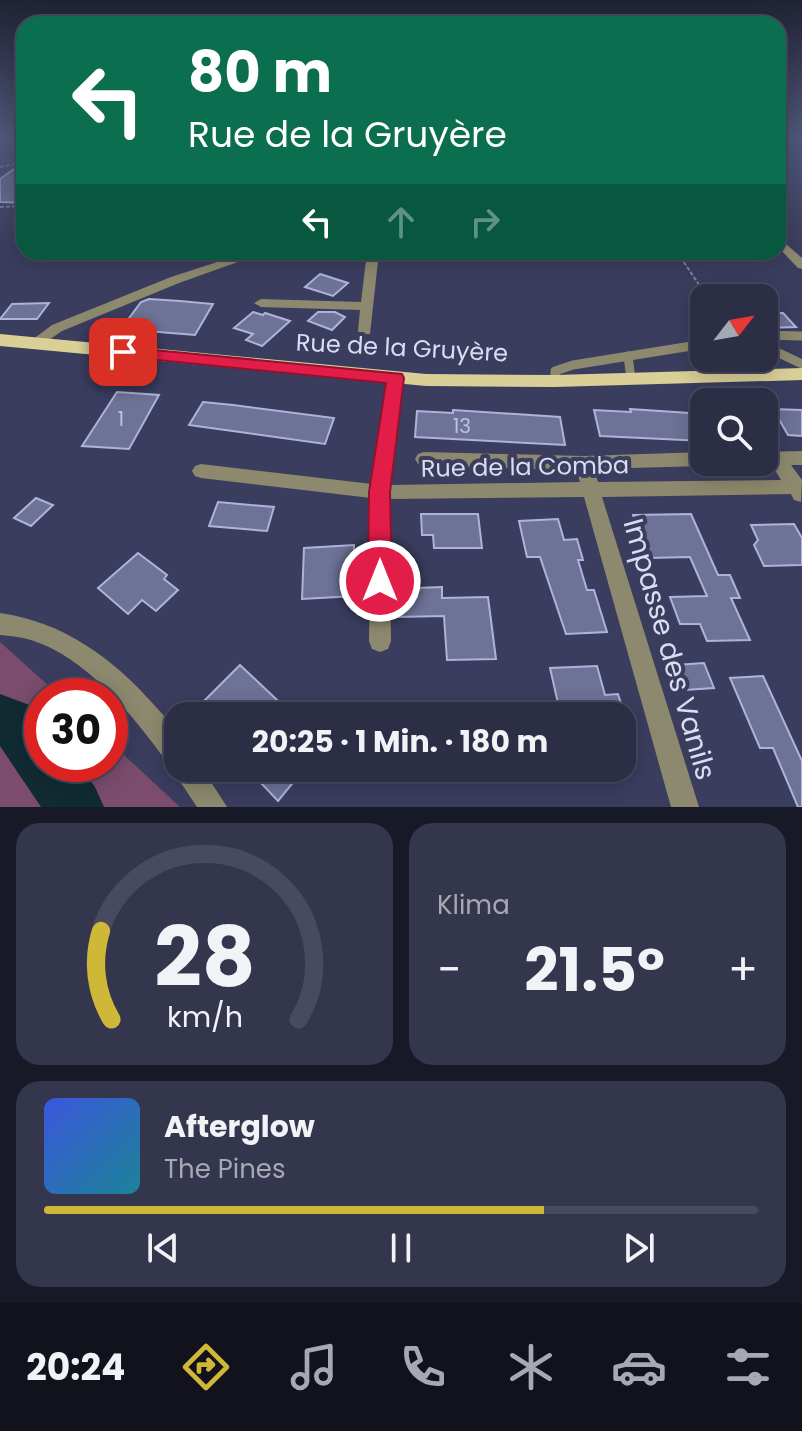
<!DOCTYPE html>
<html lang="de">
<meta charset="utf-8">
<style>
:root{--surface:#2c2e46;--page:#34364d;--text:#f1f3f6;--muted:#a6a8b3;--line:#484a5f;--accent:#cfb837}
body{margin:0;font-family:Poppins,sans-serif;background:var(--page);color:var(--text);height:100vh;display:flex;flex-direction:column;font-size:30px;white-space:nowrap}
*{box-sizing:border-box;margin:0}
p{font-size:26px;color:var(--muted)}
.icon{flex:none;width:44px;height:44px;fill:none;stroke:currentColor;stroke-width:2;stroke-linecap:round;stroke-linejoin:round}
.map{position:relative;height:807px;overflow:hidden}
.sheet{display:flex;flex-direction:column;gap:16px;padding:16px;background:#181926;flex:1}
.sheet>*{flex:none}
.guide{position:absolute;left:16px;top:16px;width:770px;height:244px;border-radius:24px;box-shadow:0 4px 20px #0003,0 0 0 2px var(--line);background:#0b6e4f;color:#fff;overflow:hidden}
.needle{width:52px;rotate:59deg}
.controls{position:absolute;left:690px;top:284px;display:grid;gap:16px}
.controls a{display:grid;place-items:center;width:88px;height:88px;border-radius:16px;background:var(--surface);box-shadow:0 4px 20px #0003,0 0 0 2px var(--line);font-size:40px}
.speed{position:absolute;left:24px;top:678px;display:flex;gap:16px;font-size:40px;font-weight:700;text-align:center}
.speed>*{display:grid;place-content:center;width:104px;height:104px;border-radius:50%;background:var(--surface);box-shadow:0 4px 20px #0003,0 0 0 2px var(--line);line-height:1}
.speed .limit{border:12px solid #d22;background:#fff;color:#111}
.pin{position:absolute;display:grid;place-items:center;width:68px;height:68px;color:#fff;margin:-34px;border-radius:16px;box-shadow:0 4px 12px #0006}
.me{position:absolute;width:88px;margin:-44px;rotate:0deg;stroke-linejoin:round;filter:drop-shadow(0 0 6px #0008)}
.turn{display:flex;align-items:center;gap:28px;height:168px;padding:0 40px;font-size:36px}
.turn .icon{width:104px;height:104px;stroke-width:2.5}
.turn b{display:block;font-size:56px;line-height:68px}
.lanes{display:flex;align-items:center;height:76px;padding:0 40px;background:#0003;justify-content:center;gap:40px;direction:ltr}
.lanes .off{opacity:.35}
.big{font-size:60px;font-weight:700;line-height:1.1}
.sheet .widget{flex:1;display:flex;flex-direction:column;justify-content:center;gap:12px;min-width:0;padding:0 28px;border-radius:24px;background:var(--page)}
.sheet .dial{align-items:center;gap:0}
.dial svg{height:208px;overflow:visible;fill:none;stroke:var(--line);stroke-width:7;stroke-linecap:round;text-anchor:middle}
.dial text{fill:var(--text);stroke:none}
.song{display:flex;align-items:center;gap:24px}
.cover{width:96px;height:96px;border-radius:12px;background:linear-gradient(135deg,hsl(230 70% 55%),hsl(190 70% 35%))}
.played{height:8px;border-radius:4px;background:linear-gradient(90deg,var(--accent) 70%,var(--line) 70%)}
.keys{display:flex;justify-content:space-around;direction:ltr}
.heat{display:flex;justify-content:space-between;align-items:center;font-size:44px;direction:ltr}
.sheet .tiles{flex:1;display:grid;gap:16px;grid-template-columns:1fr 1fr}
.widget:last-child{grid-column:span 2}
.trip{position:absolute;left:164px;top:702px;width:472px;height:80px;border-radius:24px;background:var(--surface);box-shadow:0 4px 20px #0003,0 0 0 2px var(--line);font-weight:700;line-height:80px;text-align:center}
.dock{display:flex;height:128px;justify-content:space-around;align-items:center;background:#12121c;color:var(--muted)}
.dock .icon{width:56px;height:56px}
.dock .on{color:var(--accent)}
.dock b{font-size:36px;color:var(--text)}
.map>svg:first-child{display:block}
.green{fill:#7b4c6d}
.lines{fill:none;stroke-linecap:round;stroke-linejoin:round}
.river{fill:#112b32;fill-rule:evenodd}
.building{fill:#6d7296;stroke:#adb3da;stroke-width:2}
.path{stroke:#80839e;stroke-width:2;stroke-dasharray:4 2;stroke-linecap:butt}
.lane{stroke:#8d896e;stroke-width:9}
.street{fill:#8d896e;fill-rule:evenodd}
.primary{fill:#d9cf97;fill-rule:evenodd}
.route{fill:#e11d48;stroke:#92132f;stroke-width:2}
.labels{text-anchor:middle;stroke-width:8;stroke-linejoin:round;paint-order:stroke}
.number-label{font-size:20px;fill:#bfc2da}
.street-label{font-size:24px;fill:#daddf1;stroke:#3a3d5e}
.near-street-label{font-size:28px;fill:#daddf1;stroke:#3a3d5e}
</style>
<div class="map">
<svg width="802" height="807" viewBox="0 0 802 807">
<rect width="100%" height="100%" fill="#3a3d5e"/>
<!-- green -->
<polygon class="green" points="0,642 60,696 42,696 42,764 110,764 110,742 180,807 0,807"/>
<g class="lines">
<!-- river -->
<polygon class="river" points="0,694 40,709 42,764 79,764 95,787 104,807 41,807 0,746"/>
</g>
<!-- building -->
<g class="building">
<polygon points="24,162 24,203 0,202 0,179"/>
<polygon points="320,274 348,283 333,296 305,287"/>
<polygon points="149,299 180,301 213,304 195,335 121,329 141,302"/>
<polygon points="49,303 37,319 0,319 12,304"/>
<polygon points="253,312 263,315 265,313 290,321 262,346 246,340 253,334 234,328"/>
<polygon points="318,312 335,312 345,317 332,330 308,321"/>
<polygon points="764,313 783,313 796,327 764,328"/>
<polygon points="117,392 159,395 129,449 82,446"/>
<polygon points="203,402 233,405 334,418 325,444 189,425"/>
<polygon points="630,409 704,414 704,441 600,436 594,410 631,412"/>
<polygon points="773,409 802,410 802,436 788,435"/>
<polygon points="453,410 560,417 565,445 415,437 417,411 453,413"/>
<polygon points="36,498 53,505 31,526 14,518"/>
<polygon points="218,502 274,507 267,531 209,526"/>
<polygon points="421,514 478,514 482,548 434,548 433,535 422,535"/>
<polygon points="691,514 718,575 730,575 740,598 731,598 750,640 707,641 700,624 680,624 670,597 707,596 690,557 648,558 633,515"/>
<polygon points="558,519 564,540 577,539 583,560 578,560 587,590 594,590 607,632 566,634 540,557 527,557 519,521"/>
<polygon points="794,524 802,538 802,565 764,566 754,545 758,540 751,525"/>
<polygon points="354,545 355,596 302,599 304,548"/>
<polygon points="138,553 167,575 164,579 178,590 156,611 142,600 128,614 98,588"/>
<polygon points="415,584 416,588 442,587 442,598 488,597 496,659 447,660 444,616 396,617 395,585"/>
<polygon points="704,663 714,688 685,690 676,665"/>
<polygon points="240,665 294,716 189,716"/>
<polygon points="597,666 605,695 618,694 625,716 596,716 594,709 560,712 550,668"/>
<polygon points="763,676 802,761 802,807 798,807 773,748 760,748 730,678"/>
<polygon points="247,768 305,768 278,801"/>
</g>
<g class="lines">
<!-- path -->
<g class="path">
<polyline points="0,167 24,162"/>
<polyline points="0,207 24,206"/>
<polyline points="677,252 708,298"/>
</g>
<!-- lane -->
<g class="lane">
<polyline points="764,335 802,336"/>
<polyline points="764,346 802,364"/>
<polyline points="628,356 631,379"/>
<polyline points="555,381 555,371 573,365 704,344"/>
</g>
<!-- street -->
<g class="street">
<polygon points="778,237 802,258 802,269 798,268 778,247"/>
<polygon points="248,252 266,252 179,283 62,331 40,346 30,346 28,343 52,325 171,277"/>
<polygon points="367,252 379,252 370,334 360,334 358,331 360,310 261,307 254,303 261,299 361,302"/>
<polygon points="395,373 403,378 390,485 580,482 576,470 424,466 418,464 415,459 418,454 424,452 583,456 704,452 704,462 711,462 704,466 594,469 598,482 781,480 772,465 757,462 764,462 764,452 802,451 802,465 791,465 802,480 801,502 794,500 791,494 602,497 699,807 671,807 584,497 389,499 391,641 388,649 380,652 372,649 369,641 371,498 201,478 195,476 192,471 195,466 201,464 372,484 387,378"/>
<path d="M 0,613 C 64,622 114,659 156,707 C 163,715 176,727 178,737 C 180,746 178,758 178,768 L 202,768 L 227,807 L 197,807 L 177,777 L 173,767 L 169,765 C 136,719 87,657 31,640 C 21,637 10,636 0,635 Z"/>
</g>
<!-- primary -->
<polygon class="primary" points="0,334 426,374 555,375 802,368 802,380 555,387 426,386 0,346"/>
</g>
<!-- sky -->
<linearGradient id="sky" x2="0" y2="1"><stop stop-color="#202234"/><stop offset="0.55" stop-color="#4f5779"/><stop offset="1" stop-color="#4f5779" stop-opacity="0"/></linearGradient>
<rect width="802" height="249" fill="url(#sky)"/>
<!-- route -->
<polygon class="route" points="123,347 402,374 404,378 390,492 392,581 388,589 380,592 372,589 368,581 369,492 386,383 118,356 115,352"/>
<g class="labels">
<!-- number labels -->
<g class="number-label">
<text x="121" y="426">1</text>
<text x="462" y="433">13</text>
</g>
<!-- street labels -->
<g class="street-label">
<text transform="translate(402 348) rotate(3)" y="8">Rue de la Gruyère</text>
<text transform="translate(525 467) rotate(-1)" y="8">Rue de la Comba</text>
</g>
<!-- near-street labels -->
<g class="near-street-label">
<text transform="translate(670 649) rotate(74)" y="10">Impasse des Vanils</text>
</g>
</g>
</svg>
<div class="controls">
<a><svg class="needle" viewBox="-14 -14 28 28"><path d="M0-13l5 13h-10z" fill="#e53935"/><path d="M0 13l5-13h-10z" fill="#a6a8b3"/></svg></a>
<a><svg class="icon" aria-label="search" viewBox="0 0 24 24"><circle cx="10" cy="10" r="6"/><path d="M15 15l6 6"/></svg></a>
</div>
<div class="speed"><div class="limit">30</div></div>
<div class="pin" style="left:123px;top:352px;background:#d93025"><svg class="icon" aria-label="arrive" viewBox="0 0 24 24"><path d="M6 21V4h12l-3 4 3 4H6"/></svg></div>
<svg class="me" style="left:380px;top:581px" viewBox="-20 -20 40 40"><circle r="17" fill="#e11d48" stroke="#fff" stroke-width="3"/><path d="M0-11L8 9 0 5-8 9z" fill="#fff"/></svg>
<div class="trip">20:25 · 1 Min. · 180 m</div>
<div class="guide">
<div class="turn"><svg class="icon" aria-label="left" viewBox="0 0 24 24"><path d="M17 20v-9H6M10 6l-5 5 5 5"/></svg><div><b>80 m</b>Rue de la Gruyère</div></div>
<div class="lanes"><svg class="icon" aria-label="left" viewBox="0 0 24 24"><path d="M17 20v-9H6M10 6l-5 5 5 5"/></svg><svg class="icon off" aria-label="ahead" viewBox="0 0 24 24"><path d="M12 20V5M6 11l6-6 6 6"/></svg><svg class="icon off" aria-label="right" viewBox="0 0 24 24"><path d="M7 20v-9h11M14 6l5 5-5 5"/></svg></div>
</div>
</div>
<section class="sheet">
<div class="tiles">
<div class="widget dial"><svg viewBox="0 0 100 80">
<path d="M14 69A42 42 0 1 1 86 69"/>
<path d="M14 69A42 42 0 0 1 10 35" stroke="#cfb837"/>
<text x="50" y="56" font-size="32" font-weight="700">28</text>
<text x="50" y="72" font-size="11">km/h</text>
</svg></div>
<div class="widget"><p>Klima</p>
<div class="heat"><a>−</a><b class="big">21.5°</b><a>+</a></div>
</div>
<div class="widget">
<div class="song"><i class="cover"></i><div><b>Afterglow</b><p>The Pines</p></div></div>
<div class="played"></div>
<div class="keys"><svg class="icon" aria-label="previous" viewBox="0 0 24 24"><path d="M18 5L8 12l10 7zM5 5v14"/></svg><svg class="icon" aria-label="pause" viewBox="0 0 24 24"><path d="M8 5v14M16 5v14"/></svg><svg class="icon" aria-label="next" viewBox="0 0 24 24"><path d="M6 5l10 7-10 7zM19 5v14"/></svg></div>
</div>
</div>
</section>
<nav class="dock">
<b>20:24</b>
<svg class="icon on" aria-label="directions" viewBox="0 0 24 24"><path d="M12 3l9 9-9 9-9-9zM9 14v-3h6M13 9l2 2-2 2"/></svg>
<svg class="icon" aria-label="music" viewBox="0 0 24 24"><path d="M9 18V5l10-2v13"/><circle cx="6" cy="18" r="3"/><circle cx="16" cy="16" r="3"/></svg>
<svg class="icon" aria-label="phone" viewBox="0 0 24 24"><path d="M5 4h4l2 5-3 2q2 4 5 5l2-3 5 2v4C11 20 4 13 5 4z"/></svg>
<svg class="icon" aria-label="climate" viewBox="0 0 24 24"><path d="M12 3v18M4 7l16 10M4 17L20 7"/></svg>
<svg class="icon" aria-label="car" viewBox="0 0 24 24"><path d="M5 17H2v-5l4-1 3-4h7l3 4 3 1v5h-3M9 17h6M6 11h13"/><circle cx="7" cy="17" r="2"/><circle cx="17" cy="17" r="2"/></svg>
<svg class="icon" aria-label="filters" viewBox="0 0 24 24"><path d="M4 7h16M4 17h16"/><circle cx="9" cy="7" r="2"/><circle cx="15" cy="17" r="2"/></svg>
</nav>
